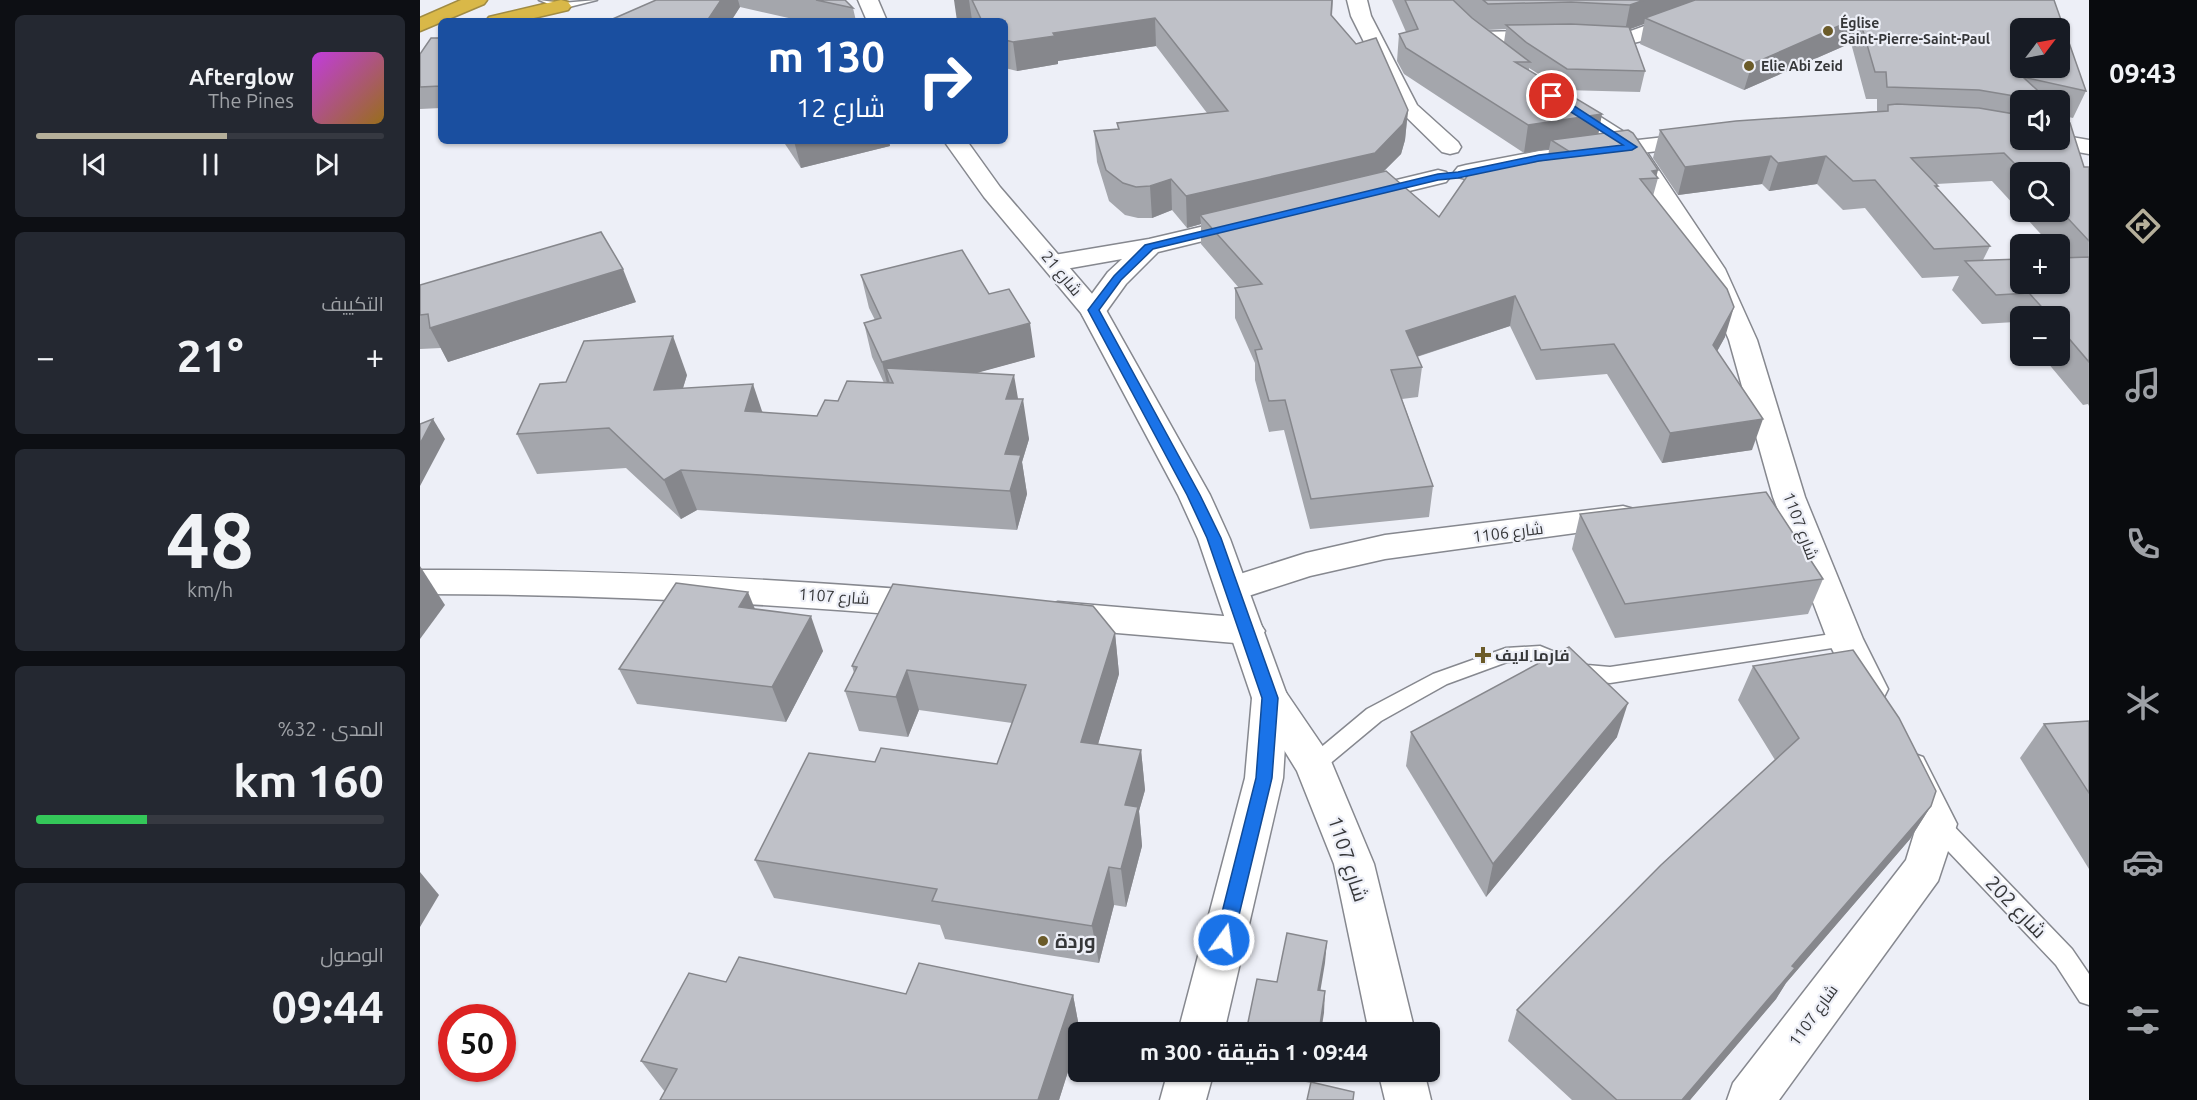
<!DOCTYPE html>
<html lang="ar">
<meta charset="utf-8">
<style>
:root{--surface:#171b24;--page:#242831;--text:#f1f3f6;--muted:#9ea1a6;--line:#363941;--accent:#b5af9a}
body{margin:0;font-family:Ubuntu,Cairo,sans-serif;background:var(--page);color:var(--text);direction:rtl;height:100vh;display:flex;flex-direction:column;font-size:22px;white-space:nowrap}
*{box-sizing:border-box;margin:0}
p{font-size:20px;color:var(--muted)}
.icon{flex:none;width:33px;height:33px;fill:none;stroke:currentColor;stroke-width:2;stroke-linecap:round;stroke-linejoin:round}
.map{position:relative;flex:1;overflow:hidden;direction:ltr}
.details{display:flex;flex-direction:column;gap:15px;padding:15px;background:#0d0f14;width:420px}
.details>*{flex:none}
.banner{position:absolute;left:18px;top:18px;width:570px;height:126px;border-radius:9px;box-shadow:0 2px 4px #0004;direction:rtl;background:#1a4fa0;color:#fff;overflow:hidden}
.needle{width:39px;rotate:58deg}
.tools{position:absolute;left:1590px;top:18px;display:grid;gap:12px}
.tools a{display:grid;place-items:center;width:60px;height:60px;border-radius:9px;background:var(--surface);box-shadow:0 2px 4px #0004;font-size:30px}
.speed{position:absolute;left:18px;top:1004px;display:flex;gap:12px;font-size:30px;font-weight:700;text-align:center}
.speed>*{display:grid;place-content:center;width:78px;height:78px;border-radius:50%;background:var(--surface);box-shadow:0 2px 4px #0004;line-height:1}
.speed .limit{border:9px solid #d22;background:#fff;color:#111}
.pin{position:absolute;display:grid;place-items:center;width:51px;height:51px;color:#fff;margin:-26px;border:3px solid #fff;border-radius:50%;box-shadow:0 2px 6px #0007}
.me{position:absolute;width:66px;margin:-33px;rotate:14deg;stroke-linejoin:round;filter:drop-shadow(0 0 4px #0008)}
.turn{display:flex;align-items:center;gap:21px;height:126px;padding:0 24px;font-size:27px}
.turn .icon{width:78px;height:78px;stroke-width:2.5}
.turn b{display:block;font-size:42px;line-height:51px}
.big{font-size:45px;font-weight:700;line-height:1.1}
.details .widget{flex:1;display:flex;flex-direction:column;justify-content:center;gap:9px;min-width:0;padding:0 21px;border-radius:9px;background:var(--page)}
.details .dial{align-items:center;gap:0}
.dial b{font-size:78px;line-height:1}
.song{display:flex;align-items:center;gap:18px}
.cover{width:72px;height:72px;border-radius:9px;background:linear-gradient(135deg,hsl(290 70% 55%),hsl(40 70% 35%))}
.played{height:6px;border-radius:3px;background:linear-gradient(90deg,var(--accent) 55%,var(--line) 55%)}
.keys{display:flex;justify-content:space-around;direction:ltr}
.heat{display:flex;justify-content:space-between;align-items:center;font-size:33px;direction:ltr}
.charge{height:9px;border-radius:4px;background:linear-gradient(90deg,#34c759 32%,var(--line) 0)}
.trip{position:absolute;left:648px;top:1022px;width:372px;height:60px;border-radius:9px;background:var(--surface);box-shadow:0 2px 4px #0004;font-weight:700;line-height:60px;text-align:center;direction:rtl}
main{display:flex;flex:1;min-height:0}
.menu{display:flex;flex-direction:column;width:108px;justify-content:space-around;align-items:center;background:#090b0e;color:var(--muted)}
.menu .icon{width:42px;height:42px}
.menu .current{color:var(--accent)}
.menu b{font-size:27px;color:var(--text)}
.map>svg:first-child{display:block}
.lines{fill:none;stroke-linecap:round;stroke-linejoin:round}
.service-casing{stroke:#86888f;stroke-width:3}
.minor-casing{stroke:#86888f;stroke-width:3}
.tertiary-casing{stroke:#86888f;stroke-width:3}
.secondary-casing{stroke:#86888f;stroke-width:3}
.motorway-casing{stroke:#a08b43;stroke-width:3}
.service{fill:#fff;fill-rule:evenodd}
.minor{fill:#fff;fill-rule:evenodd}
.tertiary{fill:#fff;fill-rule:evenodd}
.secondary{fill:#fff;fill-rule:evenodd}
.motorway{fill:#d9b848;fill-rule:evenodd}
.wall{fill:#a4a6ac;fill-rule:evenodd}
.shaded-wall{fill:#86878c}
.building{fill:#bfc1c8;stroke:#86878c;stroke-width:1.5;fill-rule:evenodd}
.route{fill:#1a73e8;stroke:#114b97;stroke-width:1.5}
.poi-dot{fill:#6b5b29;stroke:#edeff7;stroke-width:2}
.labels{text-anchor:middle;stroke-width:4.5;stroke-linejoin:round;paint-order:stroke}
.far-poi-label{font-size:14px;font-weight:bold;fill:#363739;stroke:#edeff7;text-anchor:start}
.street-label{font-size:16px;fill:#363739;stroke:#edeff7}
.poi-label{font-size:16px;font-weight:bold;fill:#363739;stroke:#edeff7;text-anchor:start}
.near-street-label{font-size:20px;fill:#363739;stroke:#edeff7}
.near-poi-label{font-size:20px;font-weight:bold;fill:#363739;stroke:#edeff7;text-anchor:start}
</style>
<main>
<nav class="menu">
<b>09:43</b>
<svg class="icon current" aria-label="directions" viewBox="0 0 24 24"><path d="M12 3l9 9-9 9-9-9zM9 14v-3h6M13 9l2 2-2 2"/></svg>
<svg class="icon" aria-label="music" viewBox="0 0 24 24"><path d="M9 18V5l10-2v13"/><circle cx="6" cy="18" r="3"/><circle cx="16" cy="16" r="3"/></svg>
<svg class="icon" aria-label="phone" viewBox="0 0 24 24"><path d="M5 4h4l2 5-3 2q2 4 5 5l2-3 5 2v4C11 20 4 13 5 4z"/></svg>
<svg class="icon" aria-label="climate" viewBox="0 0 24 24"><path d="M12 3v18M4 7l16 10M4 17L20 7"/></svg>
<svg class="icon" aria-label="car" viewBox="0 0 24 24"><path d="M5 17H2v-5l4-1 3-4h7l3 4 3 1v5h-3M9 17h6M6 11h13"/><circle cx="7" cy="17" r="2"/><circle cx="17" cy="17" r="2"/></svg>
<svg class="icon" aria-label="filters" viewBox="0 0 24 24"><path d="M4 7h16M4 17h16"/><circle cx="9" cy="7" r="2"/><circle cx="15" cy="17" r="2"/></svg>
</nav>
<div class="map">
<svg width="1669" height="1100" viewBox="0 0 1669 1100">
<rect width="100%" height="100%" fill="#edeff7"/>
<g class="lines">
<!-- service casing -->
<g class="service-casing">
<g id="service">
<polygon points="119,0 142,3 177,0 141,9"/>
<polygon points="1425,632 1432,634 1435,639 1432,644 1425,646 1190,683 1165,680 1118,660 1087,662 1027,684 961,721 901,771 894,774 887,771 884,765 887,759 947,709 1013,674 1086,648 1120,646 1167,665 1190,667"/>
<polygon points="1517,815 1525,817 1652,949 1669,974 1669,1005 1660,1002 1636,965 1509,831 1506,824 1509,817"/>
</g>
</g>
<!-- minor casing -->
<g class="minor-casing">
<g id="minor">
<polygon points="1297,0 1324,0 1321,4 1230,39 1205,45 1147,42 1057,44 1050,42 1047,38 1050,34 1057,32 1147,30 1205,33"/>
<polygon points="1141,95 1149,97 1220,142 1305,269 1337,340 1385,497 1443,639 1468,689 1463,699 1450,703 1437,699 1407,639 1353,497 1309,340 1279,269 1204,152 1133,107 1130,102 1133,97"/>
<polygon points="1203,506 1214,509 1219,517 1214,525 965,559 890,576 813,601 801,598 796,589 801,580 886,553 965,535"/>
<path d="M 0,570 C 170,569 339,578 508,591 L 520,595 L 525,604 L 520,613 L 508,617 C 339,603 170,594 0,594 Z"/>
<polygon points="638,602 827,618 839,622 845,631 839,640 827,644 638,628 626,624 621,615 626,606"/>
<polygon points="850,684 863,688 908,754 954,864 995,1032 949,1032 914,864 877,771 832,698 837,688"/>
<polygon points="1489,752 1503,757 1537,824 1518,881 1359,1100 1307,1100 1313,1083 1486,860 1497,824 1470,768 1475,757"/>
<polygon points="958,1071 1004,1071 1011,1100 965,1100"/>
</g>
</g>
<!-- tertiary casing -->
<g class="tertiary-casing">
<g id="tertiary">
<polygon points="927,0 947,0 951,16 997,105 1038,142 1041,147 1038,152 1030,154 1022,152 977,108 931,16"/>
<polygon points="1281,133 1289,135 1292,140 1289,145 1119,165 1046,179 1038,177 1034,172 1038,167 1046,165 1119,151"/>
<polygon points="1640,135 1669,140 1669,154 1618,145 1615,140 1640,140"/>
<polygon points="1018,170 1026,172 1030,177 1026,182 940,203 931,201 928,196 931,191"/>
<polygon points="823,217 832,219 835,224 832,229 738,252 706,284 683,316 673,318 663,316 660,310 688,272 702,259 634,271 625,268 621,263 625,258 634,255 729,239"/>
</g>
</g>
<!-- secondary casing -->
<g class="secondary-casing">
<g id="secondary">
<polygon points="438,0 458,0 467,21 447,21"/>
<polygon points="524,141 547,141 580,187 686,310 790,495 810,539 868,698 863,778 804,1032 758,1032 825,778 832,698 778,539 758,495 661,313 564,197"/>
<polygon points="748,1071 794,1071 786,1100 740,1100"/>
</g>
</g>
<!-- motorway casing -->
<g class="motorway-casing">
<g id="motorway">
<polygon points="41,0 67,0 64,4 0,31 0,18"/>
<polygon points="141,0 148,2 151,6 148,10 101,21 66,21 69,17"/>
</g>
</g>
<!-- service -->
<use href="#service" class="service"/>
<!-- minor -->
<use href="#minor" class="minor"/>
<!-- tertiary -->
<use href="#tertiary" class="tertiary"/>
<!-- secondary -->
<use href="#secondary" class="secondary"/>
<!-- motorway -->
<use href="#motorway" class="motorway"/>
</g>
<!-- wall -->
<g class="wall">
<polygon points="236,0 425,0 433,8 436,21 382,21 320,7 311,21 188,21"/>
<path d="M 534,0 L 913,0 L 912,16 L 988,110 L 985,140 L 981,154 L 964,171 L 1019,217 L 1128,159 L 1129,149 L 1104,153 L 984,74 L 977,61 L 979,34 L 986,32 L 972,0 L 1634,0 L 1666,91 L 1653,118 L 1640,115 L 1640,100 L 1600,100 L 1600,140 L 1664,167 L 1669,167 L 1669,406 L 1668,404 L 1663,405 L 1622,356 L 1640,356 L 1640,316 L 1600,316 L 1600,329 L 1595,322 L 1562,324 L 1532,290 L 1539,276 L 1502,278 L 1445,208 L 1423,210 L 1397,184 L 1349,191 L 1342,184 L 1258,195 L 1233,158 L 1240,130 L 1457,111 L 1457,99 L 1446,99 L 1431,43 L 1324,90 L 1220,44 L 1224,24 L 1210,29 L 1225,71 L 1220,92 L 1144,90 L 1109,68 L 1109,71 L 1178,134 L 1238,178 L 1233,196 L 1305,337 L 1297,351 L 1332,450 L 1242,463 L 1187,374 L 1116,380 L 1090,326 L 997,357 L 1002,367 L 998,397 L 982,399 L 1013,486 L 1009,517 L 890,529 L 864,430 L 849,432 L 835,380 L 835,363 L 815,318 L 815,288 L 819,288 L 781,244 L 781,224 L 767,228 L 752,210 L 732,218 L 718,218 L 705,215 L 689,201 L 677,162 L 674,131 L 698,129 L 697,123 L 787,113 L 736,46 L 638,61 L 638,64 L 597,71 L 585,68 L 585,21 L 553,21 ZM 1086,29 L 1084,42 L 1067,30 ZM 1600,172 L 1640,172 L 1640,212 L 1600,212 ZM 1572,181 L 1630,244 L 1640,244 L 1640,254 L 1643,258 L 1563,260 L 1570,246 L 1517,188 L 1518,186 L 1516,184 Z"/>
<polygon points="21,38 21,108 0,109 0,54"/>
<polygon points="363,141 469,141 470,146 381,168"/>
<polygon points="441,275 569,294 615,357 555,373 598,399 609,439 602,462 607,494 597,530 277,510 261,519 206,468 117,474 97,434 267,375 263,388 343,413 397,416 418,401 464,383 452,357 444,323 455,320 449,308"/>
<polygon points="0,285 216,302 28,362 21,348 0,349"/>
<polygon points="1160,514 1403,579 1388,614 1195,638 1152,549"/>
<polygon points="335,609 403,651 366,722 217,704 199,669"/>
<polygon points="695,633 699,674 678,744 721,750 725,790 719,811 722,846 706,907 694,905 679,963 525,939 520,925 354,898 335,860 455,762 577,764 592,723 499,710 488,737 439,731 425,691 434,673 432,666"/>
<polygon points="1333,666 1511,806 1490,839 1366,983 1356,999 1270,1100 1152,1100 1088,1041 1097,1010 1355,760 1318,700"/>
<polygon points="1669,721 1669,869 1600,758 1624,724"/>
<polygon points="991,732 1197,737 1066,897 986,766"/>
<polygon points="306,982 486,994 653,995 660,1032 658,1032 658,1040 639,1100 240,1100 245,1092 221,1061"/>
<polygon points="828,1071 894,1071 892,1083 891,1083"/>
</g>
<!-- shaded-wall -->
<g class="shaded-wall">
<polygon points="301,0 318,0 320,7 311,21 287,21"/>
<polygon points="534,0 549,0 552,20 537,21"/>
<polygon points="1224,0 1290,0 1225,18 1224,24 1205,31 1210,5"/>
<polygon points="1439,17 1431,43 1324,90 1332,64"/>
<polygon points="735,18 736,46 638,61 638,64 597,71 593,42 633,33"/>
<polygon points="988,110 985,140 981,154 952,183 780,215 781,224 767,228 766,196"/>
<polygon points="1182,114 1177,142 1131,140 1129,149 1104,153 1108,125"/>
<polygon points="374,141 469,141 470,146 381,168"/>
<polygon points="1351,156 1342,184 1258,195 1265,167"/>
<polygon points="1406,156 1397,184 1349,191 1358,163"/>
<polygon points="1238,170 1236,178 1232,171"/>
<polygon points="751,179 752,210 732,218 730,186"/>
<polygon points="203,269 216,302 28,362 10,328"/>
<polygon points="1095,296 1090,326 983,361 986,331"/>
<polygon points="1314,307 1305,337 1284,375 1293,345"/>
<polygon points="610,323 615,357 476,395 473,383 466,368 473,396 470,396 462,362"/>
<polygon points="253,336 267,375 250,429 234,390"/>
<polygon points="594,375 600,410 603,399 609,439 602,462 607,494 597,530 590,491 585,454 586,399"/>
<polygon points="333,384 346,423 325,411"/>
<polygon points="13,419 25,439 0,486 0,444"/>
<polygon points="1343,419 1332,450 1242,463 1250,433"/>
<polygon points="261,470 277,510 261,519 244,480"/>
<polygon points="0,566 25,605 0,639"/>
<polygon points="328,592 342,626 319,607"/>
<polygon points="391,616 403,651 366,722 352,687"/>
<polygon points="695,633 699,674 667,781 661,742"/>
<polygon points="487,670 499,710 488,737 476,697"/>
<polygon points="1208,703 1197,737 1066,897 1073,864"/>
<polygon points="721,750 725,790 719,811 722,846 706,907 701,869 705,805"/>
<polygon points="1511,806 1490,839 1366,983 1356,999 1270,1100 1262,1100 1372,966"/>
<polygon points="689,867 694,905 679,963 672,926"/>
<polygon points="0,872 19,895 0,927"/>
<polygon points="907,941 905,963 897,1011 898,990"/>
<polygon points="905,991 904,1013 901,1032 899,1032"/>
<polygon points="653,995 660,1032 658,1032 658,1040 639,1100 618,1100"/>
</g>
<!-- building -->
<g class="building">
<polygon points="236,0 301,0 287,21 188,21"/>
<polygon points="396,0 425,0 433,8"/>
<polygon points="552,0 912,0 911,15 936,44 956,38 988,110 983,124 955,153 766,196 751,179 730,186 716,187 703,183 686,170 674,131 699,129 697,123 808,111 735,18 633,33 635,36 593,42 585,40 585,21 562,21"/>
<polygon points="985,0 1033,0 1052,18 1110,62 1095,62 1182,114 1108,125 986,48 979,34 998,29"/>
<polygon points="1063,0 1224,0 1210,5 1151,2 1068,4"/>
<path d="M 1275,0 L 1634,0 L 1666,91 L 1603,77 L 1628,100 L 1613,100 L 1612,99 L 1559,90 L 1467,87 L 1466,72 L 1455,72 L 1439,17 L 1332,64 L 1225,18 ZM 1600,28 L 1640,28 L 1640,68 L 1600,68 Z"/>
<polygon points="1151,24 1209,27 1225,71 1147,69 1107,43 1086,25"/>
<polygon points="11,38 21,38 21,86 0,87 0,54"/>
<polygon points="1477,104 1559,108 1600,115 1600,140 1640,140 1640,121 1650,123 1664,167 1669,167 1669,241 1640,210 1640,172 1603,172 1584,153 1491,158 1518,186 1515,186 1570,246 1514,249 1455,180 1433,181 1406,156 1358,163 1351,156 1265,167 1240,130 1316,121 1468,111 1468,105"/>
<polygon points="1208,130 1213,133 1238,170 1232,171 1238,178 1220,179 1307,289 1314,307 1293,345 1343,419 1250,433 1194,344 1121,350 1095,296 986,331 1002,367 971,370 1013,486 891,499 865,400 849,401 835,350 842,349 815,288 842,284 780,215 966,171 1019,217 1050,172 1155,155 1131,140"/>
<polygon points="181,232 203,269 10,328 8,314 0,315 0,285"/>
<polygon points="542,250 569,294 589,289 610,323 462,362 444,323 461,318 441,275"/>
<polygon points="1669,257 1669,362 1640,328 1640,316 1630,316 1609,293 1576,295 1545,261 1600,259 1600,284 1640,284 1640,258"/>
<polygon points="253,336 234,390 333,384 325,411 397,416 405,400 418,401 427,381 473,383 466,368 594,375 586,399 603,399 585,454 601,455 590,491 261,470 244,480 189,428 97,434 120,384 146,382 164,341"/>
<polygon points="13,419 0,444 0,424"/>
<polygon points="1346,492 1403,579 1205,604 1160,514"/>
<polygon points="256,583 328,592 319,607 391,616 352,687 199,669"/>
<polygon points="473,584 673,606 695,633 661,742 721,750 705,805 718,807 701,869 689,867 672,926 512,901 517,889 335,860 389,753 455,762 461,748 577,764 606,685 487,670 476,697 425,691 437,667 432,666"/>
<polygon points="1149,647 1208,703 1073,864 991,732"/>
<polygon points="1433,650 1479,718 1516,791 1511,806 1372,966 1375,968 1262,1100 1197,1100 1097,1010 1241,865 1379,738 1333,666"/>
<polygon points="1669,721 1669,793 1624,724"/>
<polygon points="867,933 907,941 898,990 905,991 899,1032 826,1032 837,979 857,982"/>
<polygon points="319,957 486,994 499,963 653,995 618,1100 240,1100 257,1069 221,1061 269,973 306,982"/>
<polygon points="891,1082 934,1092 933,1100 887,1100"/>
</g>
<!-- route -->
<polygon class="route" points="1129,94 1136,94 1217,147 1212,150 1119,161 1038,178 1018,180 733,249 701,280 679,310 780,495 801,538 858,698 852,778 813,940 810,945 804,948 797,945 795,940 836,778 842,698 787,538 767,495 668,310 694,276 725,245 1018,174 1038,172 1119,155 1203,145 1129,98"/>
<!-- markers -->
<g class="poi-dot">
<circle cx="1408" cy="31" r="6"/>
<circle cx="1329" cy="66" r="6"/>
<path d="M1060 646h6v6h6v6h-6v6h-6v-6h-6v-6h6z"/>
<circle cx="623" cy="941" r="6"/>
</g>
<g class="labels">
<!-- far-poi labels -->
<g class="far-poi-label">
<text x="1420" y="28">Église<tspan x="1420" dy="16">Saint-Pierre-Saint-Paul</tspan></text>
<text x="1341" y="71">Elie Abi Zeid</text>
</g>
<!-- street labels -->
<g class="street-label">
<text transform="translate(642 273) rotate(50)" y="6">شارع 21</text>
<text transform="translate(1381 526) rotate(69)" y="6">شارع 1107</text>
<text transform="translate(1088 532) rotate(-7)" y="6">شارع 1106</text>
<text transform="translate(414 596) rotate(4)" y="6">شارع 1107</text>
<text transform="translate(1393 1015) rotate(-54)" y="6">شارع 1107</text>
</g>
<!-- poi labels -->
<g class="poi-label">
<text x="1075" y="661">فارما لايف</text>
</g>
<!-- near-street labels -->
<g class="near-street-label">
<text transform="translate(928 859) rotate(72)" y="7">شارع 1107</text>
<text transform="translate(1596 907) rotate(46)" y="7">شارع 202</text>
</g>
<!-- near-poi labels -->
<g class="near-poi-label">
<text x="635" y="948">وردة</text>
</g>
</g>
</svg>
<div class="tools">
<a><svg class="needle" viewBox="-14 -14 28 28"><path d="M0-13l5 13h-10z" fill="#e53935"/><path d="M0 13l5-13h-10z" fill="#9ea1a6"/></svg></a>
<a><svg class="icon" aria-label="sound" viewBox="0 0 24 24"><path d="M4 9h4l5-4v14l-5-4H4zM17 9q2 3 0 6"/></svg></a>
<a><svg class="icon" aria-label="search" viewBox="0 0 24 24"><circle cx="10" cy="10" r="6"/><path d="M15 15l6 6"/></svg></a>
<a>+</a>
<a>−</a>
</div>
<div class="speed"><div class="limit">50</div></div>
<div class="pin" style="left:1132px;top:96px;background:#d93025"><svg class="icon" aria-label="arrive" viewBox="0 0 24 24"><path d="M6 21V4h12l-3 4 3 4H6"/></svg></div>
<svg class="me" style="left:804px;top:940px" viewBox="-20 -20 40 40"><circle r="17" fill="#1a73e8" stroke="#fff" stroke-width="3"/><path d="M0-11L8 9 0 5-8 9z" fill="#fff"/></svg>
<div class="trip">09:44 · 1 دقيقة · 300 m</div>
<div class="banner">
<div class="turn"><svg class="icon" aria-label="right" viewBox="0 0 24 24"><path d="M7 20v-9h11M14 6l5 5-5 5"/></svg><div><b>130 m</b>شارع 12</div></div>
</div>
</div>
<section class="details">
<div class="widget">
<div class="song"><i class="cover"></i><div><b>Afterglow</b><p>The Pines</p></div></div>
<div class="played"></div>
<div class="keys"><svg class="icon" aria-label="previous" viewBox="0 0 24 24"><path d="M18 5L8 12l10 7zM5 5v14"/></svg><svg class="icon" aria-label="pause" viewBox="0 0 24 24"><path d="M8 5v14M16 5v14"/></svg><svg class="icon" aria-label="next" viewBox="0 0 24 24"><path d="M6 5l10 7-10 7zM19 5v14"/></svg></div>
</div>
<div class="widget"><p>التكييف</p>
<div class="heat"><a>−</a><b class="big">21°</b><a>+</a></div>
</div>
<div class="widget dial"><b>48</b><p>km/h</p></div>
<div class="widget"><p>المدى · 32%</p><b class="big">160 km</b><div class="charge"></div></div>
<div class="widget"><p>الوصول</p><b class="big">09:44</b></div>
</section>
</main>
